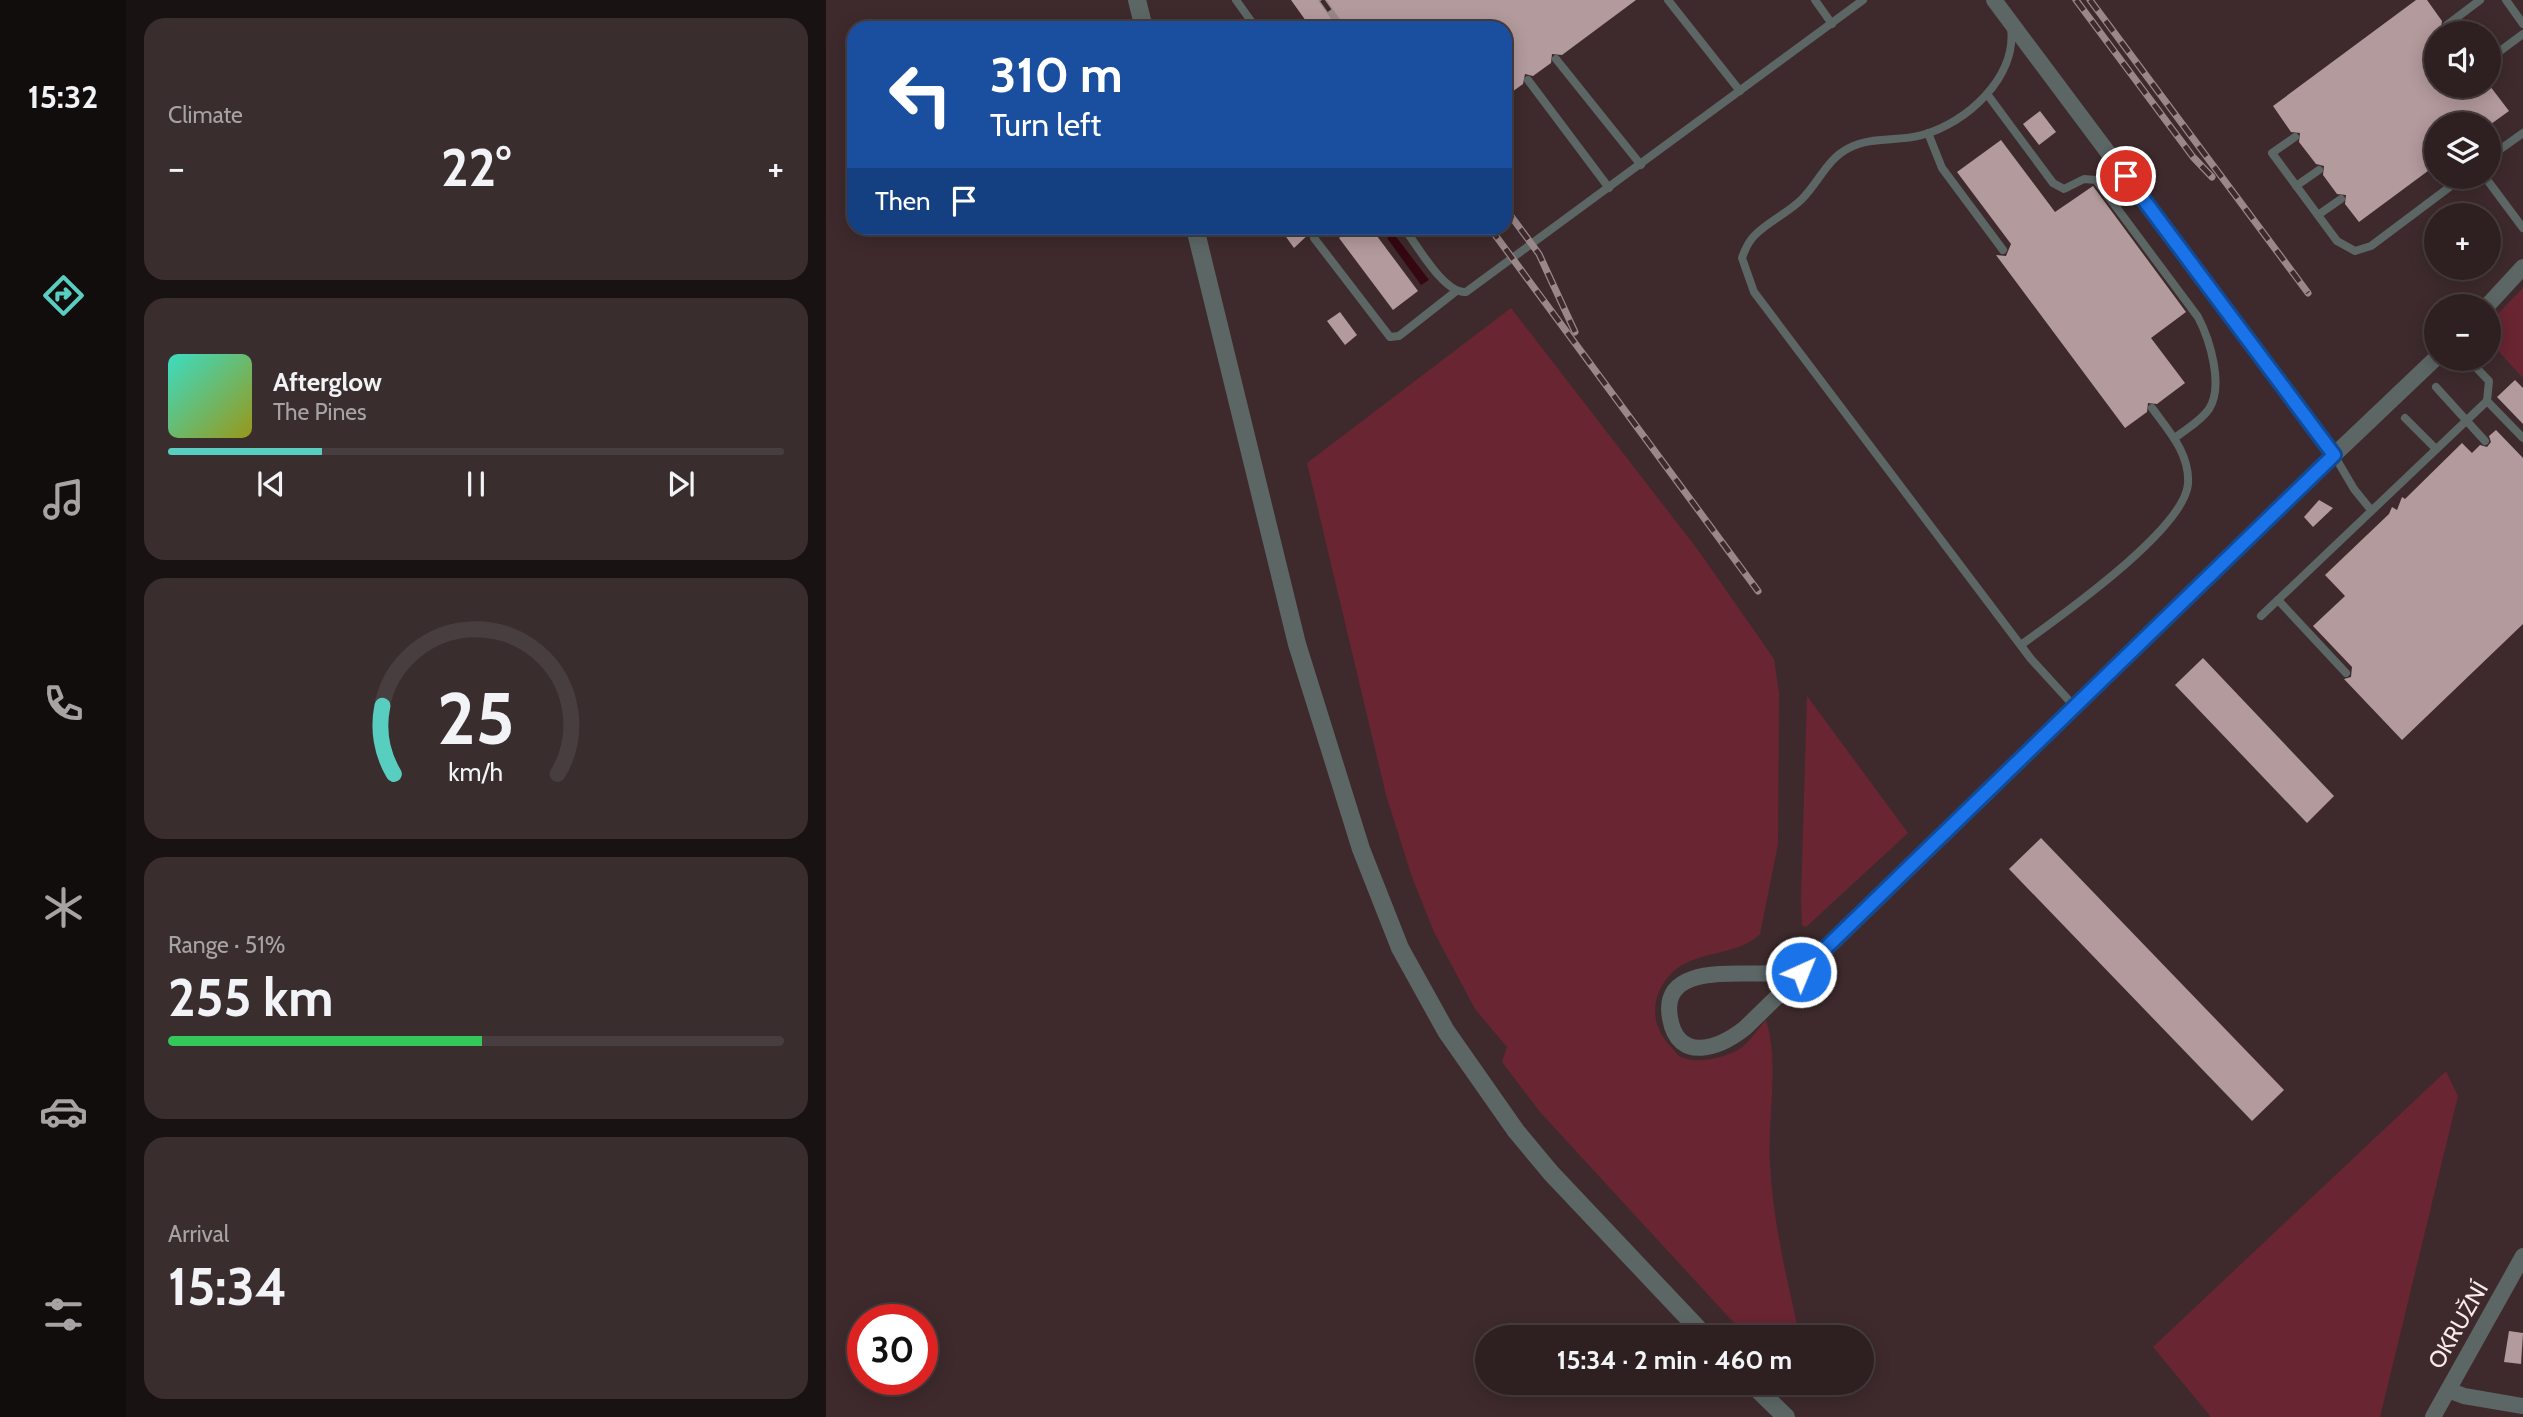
<!DOCTYPE html>
<meta charset="utf-8">
<style>
:root{--surface:#2e2021;--page:#3a2d2e;--text:#f1f3f6;--muted:#a7a3a5;--line:#493e3f;--accent:#58cec0}
body{margin:0;font-family:Cabin,sans-serif;background:var(--page);color:var(--text);height:100vh;display:flex;flex-direction:column;font-size:26px;white-space:nowrap}
*{box-sizing:border-box;margin:0}
p{font-size:23px;color:var(--muted)}
.icon{flex:none;width:38px;height:38px;fill:none;stroke:currentColor;stroke-width:2;stroke-linecap:round;stroke-linejoin:round}
.map{position:relative;flex:1;overflow:hidden}
.sheet{display:flex;flex-direction:column;gap:18px;padding:18px;background:#191212;width:700px}
.sheet>*{flex:none}
.hud{position:absolute;left:21px;top:21px;width:665px;height:214px;border-radius:21px;box-shadow:0 4px 18px #0003,0 0 0 2px var(--line);background:#1a4fa0;color:#fff;overflow:hidden}
.fabs{position:absolute;left:1598px;top:21px;display:grid;gap:14px}
.fabs a{display:grid;place-items:center;width:77px;height:77px;border-radius:50%;background:var(--surface);box-shadow:0 4px 18px #0003,0 0 0 2px var(--line);font-size:35px}
.speed{position:absolute;left:21px;top:1304px;display:flex;gap:14px;font-size:35px;font-weight:700;text-align:center}
.speed>*{display:grid;place-content:center;width:91px;height:91px;border-radius:50%;background:var(--surface);box-shadow:0 4px 18px #0003,0 0 0 2px var(--line);line-height:1}
.speed .limit{border:10px solid #d22;background:#fff;color:#111}
.pin{position:absolute;display:grid;place-items:center;width:60px;height:60px;color:#fff;margin:-30px;border:4px solid #fff;border-radius:50%;box-shadow:0 2px 7px #0007}
.me{position:absolute;width:77px;margin:-38px;rotate:44deg;stroke-linejoin:round;filter:drop-shadow(0 0 5px #0008)}
.turn{display:flex;align-items:center;gap:24px;height:147px;padding:0 28px;font-size:32px}
.turn .icon{width:91px;height:91px;stroke-width:2.5}
.turn b{display:block;font-size:49px;line-height:60px}
.then{display:flex;align-items:center;height:66px;padding:0 28px;background:#0003;gap:14px;font-size:26px}
.big{font-size:52px;font-weight:800;line-height:1.1}
.sheet .tile{flex:1;display:flex;flex-direction:column;justify-content:center;gap:10px;min-width:0;padding:0 24px;border-radius:21px;background:var(--page)}
.sheet .dial{align-items:center;gap:0}
.dial svg{height:182px;overflow:visible;fill:none;stroke:var(--line);stroke-width:7;stroke-linecap:round;text-anchor:middle}
.dial text{fill:var(--text);stroke:none}
.song{display:flex;align-items:center;gap:21px}
.cover{width:84px;height:84px;border-radius:10px;background:linear-gradient(135deg,hsl(170 70% 55%),hsl(60 70% 35%))}
.played{height:7px;border-radius:4px;background:linear-gradient(90deg,var(--accent) 25%,var(--line) 25%)}
.keys{display:flex;justify-content:space-around;direction:ltr}
.heat{display:flex;justify-content:space-between;align-items:center;font-size:38px;direction:ltr}
.charge{height:10px;border-radius:5px;background:linear-gradient(90deg,#34c759 51%,var(--line) 0)}
.trip{position:absolute;left:649px;top:1325px;width:399px;height:70px;border-radius:35px;background:var(--surface);box-shadow:0 4px 18px #0003,0 0 0 2px var(--line);font-weight:800;line-height:70px;text-align:center}
main{display:flex;flex:1;min-height:0}
.tabs{display:flex;flex-direction:column;width:126px;justify-content:space-around;align-items:center;background:#120d0d;color:var(--muted)}
.tabs .icon{width:49px;height:49px}
.tabs .active{color:var(--accent)}
.tabs b{font-size:32px;color:var(--text)}
.map>svg:first-child{display:block}
.green{fill:#692532}
.water{fill:#340711}
.building{fill:#b39a9c}
.lines{fill:none;stroke-linecap:round;stroke-linejoin:round}
.service{stroke:#5c6765;stroke-width:8}
.minor{stroke:#5c6765;stroke-width:16}
.tertiary{stroke:#5c6765;stroke-width:18}
.rail-casing{stroke:#998789;stroke-width:7}
.rail{stroke:#3e2a2c;stroke-width:4.5;stroke-dasharray:13;stroke-linecap:butt}
.route-casing{stroke:#114b97;stroke-width:18}
.route{stroke:#1a73e8;stroke-width:12}
.labels{text-anchor:middle;stroke-width:7;stroke-linejoin:round;paint-order:stroke}
.street-label{font-size:23px;fill:#f8eaeb;stroke:#3e2a2c}
</style>
<main>
<nav class="tabs">
<b>15:32</b>
<svg class="icon active" aria-label="directions" viewBox="0 0 24 24"><path d="M12 3l9 9-9 9-9-9zM9 14v-3h6M13 9l2 2-2 2"/></svg>
<svg class="icon" aria-label="music" viewBox="0 0 24 24"><path d="M9 18V5l10-2v13"/><circle cx="6" cy="18" r="3"/><circle cx="16" cy="16" r="3"/></svg>
<svg class="icon" aria-label="phone" viewBox="0 0 24 24"><path d="M5 4h4l2 5-3 2q2 4 5 5l2-3 5 2v4C11 20 4 13 5 4z"/></svg>
<svg class="icon" aria-label="climate" viewBox="0 0 24 24"><path d="M12 3v18M4 7l16 10M4 17L20 7"/></svg>
<svg class="icon" aria-label="car" viewBox="0 0 24 24"><path d="M5 17H2v-5l4-1 3-4h7l3 4 3 1v5h-3M9 17h6M6 11h13"/><circle cx="7" cy="17" r="2"/><circle cx="17" cy="17" r="2"/></svg>
<svg class="icon" aria-label="filters" viewBox="0 0 24 24"><path d="M4 7h16M4 17h16"/><circle cx="9" cy="7" r="2"/><circle cx="15" cy="17" r="2"/></svg>
</nav>
<section class="sheet">
<div class="tile"><p>Climate</p>
<div class="heat"><a>−</a><b class="big">22°</b><a>+</a></div>
</div>
<div class="tile">
<div class="song"><i class="cover"></i><div><b>Afterglow</b><p>The Pines</p></div></div>
<div class="played"></div>
<div class="keys"><svg class="icon" aria-label="previous" viewBox="0 0 24 24"><path d="M18 5L8 12l10 7zM5 5v14"/></svg><svg class="icon" aria-label="pause" viewBox="0 0 24 24"><path d="M8 5v14M16 5v14"/></svg><svg class="icon" aria-label="next" viewBox="0 0 24 24"><path d="M6 5l10 7-10 7zM19 5v14"/></svg></div>
</div>
<div class="tile dial"><svg viewBox="0 0 100 80">
<path d="M14 69A42 42 0 1 1 86 69"/>
<path d="M14 69A42 42 0 0 1 9 39" stroke="#58cec0"/>
<text x="50" y="56" font-size="32" font-weight="700">25</text>
<text x="50" y="72" font-size="11">km/h</text>
</svg></div>
<div class="tile"><p>Range · 51%</p><b class="big">255 km</b><div class="charge"></div></div>
<div class="tile"><p>Arrival</p><b class="big">15:34</b></div>
</section>
<div class="map">
<svg width="1697" height="1417" viewBox="0 0 1697 1417">
<rect width="100%" height="100%" fill="#3e2a2c"/>
<!-- green -->
<g class="green">
<polygon points="1697,288 1697,378 1663,341 1662,324"/>
<path d="M 685,308 L 872,550 L 948,659 L 953,693 L 952,844 L 934,934 C 910,958 865,949 843,976 C 823,999 825,1027 846,1048 C 849,1052 853,1057 858,1058 C 873,1064 902,1057 915,1048 C 924,1041 932,1029 940,1020 C 954,1067 941,1116 944,1164 C 947,1223 961,1279 974,1337 L 921,1337 L 714,1112 L 676,1062 L 681,1047 L 649,1009 L 608,932 L 586,877 L 560,795 L 481,463 Z"/>
<polygon points="981,696 1082,833 980,927 976,925 975,897"/>
<polygon points="1620,1071 1632,1096 1554,1417 1385,1417 1327,1347"/>
</g>
<!-- water -->
<polygon class="water" points="568,234 603,280 595,285 561,238"/>
<!-- building -->
<g class="building">
<polygon points="465,0 810,0 736,55 726,54 725,63 707,76 699,74 697,84 679,97 679,28 485,28"/>
<polygon points="1590,0 1601,0 1616,21 1615,28 1625,33 1610,33 1610,86 1664,86 1683,111 1665,124 1610,124 1610,165 1533,222 1519,204 1520,195 1511,194 1497,175 1498,166 1490,164 1473,142 1474,133 1465,132 1447,106"/>
<polygon points="1214,111 1230,132 1213,145 1197,124"/>
<polygon points="1175,140 1229,212 1267,186 1360,312 1325,338 1359,383 1331,404 1322,403 1321,412 1299,428 1170,255 1180,256 1185,244 1131,172"/>
<polygon points="466,228 496,228 485,232 468,248 458,234"/>
<polygon points="527,228 545,228 592,291 567,310 513,238"/>
<polygon points="514,312 531,335 519,345 501,321"/>
<polygon points="1689,380 1697,388 1697,424 1671,397"/>
<polygon points="1670,430 1697,458 1697,624 1576,740 1518,679 1525,677 1526,667 1487,626 1519,596 1499,575 1563,514 1566,507 1571,510 1576,497 1579,499 1636,443 1646,453 1654,445 1661,447 1665,442 1663,436"/>
<polygon points="1493,500 1507,508 1487,527 1478,517"/>
<polygon points="1377,658 1508,796 1481,823 1349,685"/>
<polygon points="1215,838 1458,1090 1426,1121 1183,869"/>
<polygon points="1683,1331 1697,1333 1695,1364 1678,1362"/>
</g>
<g class="lines">
<!-- service -->
<g class="service">
<polyline points="410,0 430,28"/>
<polyline points="842,0 914,91"/>
<polyline points="989,0 1006,24"/>
<polyline points="1680,0 1697,24"/>
<polyline points="1621,25 1654,0"/>
<path d="M 1185,28 C 1191,77 1141,123 1096,135 C 1072,142 1046,136 1023,148 C 1001,159 993,182 976,199 C 962,213 943,221 929,235 C 923,241 919,249 916,258 L 928,292 L 1205,659 L 1248,706"/>
<polyline points="1670,54 1697,34"/>
<polyline points="730,59 815,165"/>
<polyline points="702,80 783,188"/>
<path d="M 1161,94 L 1227,183 L 1238,189 L 1258,179 L 1270,180 L 1372,317 C 1384,340 1398,386 1383,409 C 1375,421 1360,429 1349,438"/>
<polyline points="1102,133 1116,168 1177,250"/>
<polyline points="1469,137 1446,153 1511,241 1529,251 1545,246 1637,177"/>
<polyline points="1662,158 1697,133"/>
<polyline points="1659,177 1697,228"/>
<polyline points="1470,186 1493,170"/>
<polyline points="1492,215 1515,199"/>
<path d="M 578,228 C 591,245 618,294 640,292 L 1037,0"/>
<polyline points="488,238 564,337 573,336 629,292"/>
<polyline points="1642,359 1663,381 1661,401"/>
<polyline points="1610,387 1659,441"/>
<polyline points="1579,418 1610,449"/>
<polyline points="1508,455 1528,489 1545,510"/>
<polyline points="1452,600 1520,673"/>
<polyline points="1435,616 1661,401 1697,438"/>
<path d="M 1195,645 C 1233,617 1358,530 1362,484 C 1364,454 1343,431 1326,408"/>
</g>
<!-- minor -->
<g class="minor">
<polyline points="1661,306 1697,267"/>
<polyline points="1508,455 1610,358"/>
<path d="M 990,956 C 976,964 961,971 945,973 C 913,976 834,962 844,1018 C 852,1065 895,1047 919,1028 L 1508,455 L 1168,0"/>
<polyline points="1622,1390 1638,1396 1697,1406"/>
<polyline points="1607,1417 1697,1256"/>
</g>
<!-- tertiary -->
<g class="tertiary">
<polyline points="311,0 318,28"/>
<polyline points="369,228 471,644 535,849 574,948 620,1031 690,1131 725,1173 880,1337"/>
<polyline points="924,1382 960,1417"/>
</g>
<!-- rail casing -->
<g class="rail-casing">
<g id="rail">
<polyline points="496,0 516,28"/>
<polyline points="1250,0 1367,157 1386,177"/>
<polyline points="1264,0 1482,293"/>
<polyline points="679,208 713,254 749,332"/>
<polyline points="664,228 932,591"/>
</g>
</g>
<!-- rail -->
<use href="#rail" class="rail"/>
</g>
<g class="lines">
<!-- route casing -->
<g class="route-casing">
<polyline id="route" points="975,972 1508,455 1300,176"/>
</g>
<!-- route -->
<use href="#route" class="route"/>
</g>
<g class="labels">
<!-- street labels -->
<g class="street-label">
<text transform="translate(1632 1325) rotate(-60)" y="8">OKRUŽNÍ</text>
</g>
</g>
</svg>
<div class="fabs">
<a><svg class="icon" aria-label="sound" viewBox="0 0 24 24"><path d="M4 9h4l5-4v14l-5-4H4zM17 9q2 3 0 6"/></svg></a>
<a><svg class="icon" aria-label="layers" viewBox="0 0 24 24"><path d="M12 4l9 5-9 5-9-5zM3 14l9 5 9-5"/></svg></a>
<a>+</a>
<a>−</a>
</div>
<div class="speed"><div class="limit">30</div></div>
<div class="pin" style="left:1300px;top:176px;background:#d93025"><svg class="icon" aria-label="arrive" viewBox="0 0 24 24"><path d="M6 21V4h12l-3 4 3 4H6"/></svg></div>
<svg class="me" style="left:975px;top:972px" viewBox="-20 -20 40 40"><circle r="17" fill="#1a73e8" stroke="#fff" stroke-width="3"/><path d="M0-11L8 9 0 5-8 9z" fill="#fff"/></svg>
<div class="trip">15:34 · 2 min · 460 m</div>
<div class="hud">
<div class="turn"><svg class="icon" aria-label="left" viewBox="0 0 24 24"><path d="M17 20v-9H6M10 6l-5 5 5 5"/></svg><div><b>310 m</b>Turn left</div></div>
<div class="then">Then<svg class="icon" aria-label="arrive" viewBox="0 0 24 24"><path d="M6 21V4h12l-3 4 3 4H6"/></svg></div>
</div>
</div>
</main>
